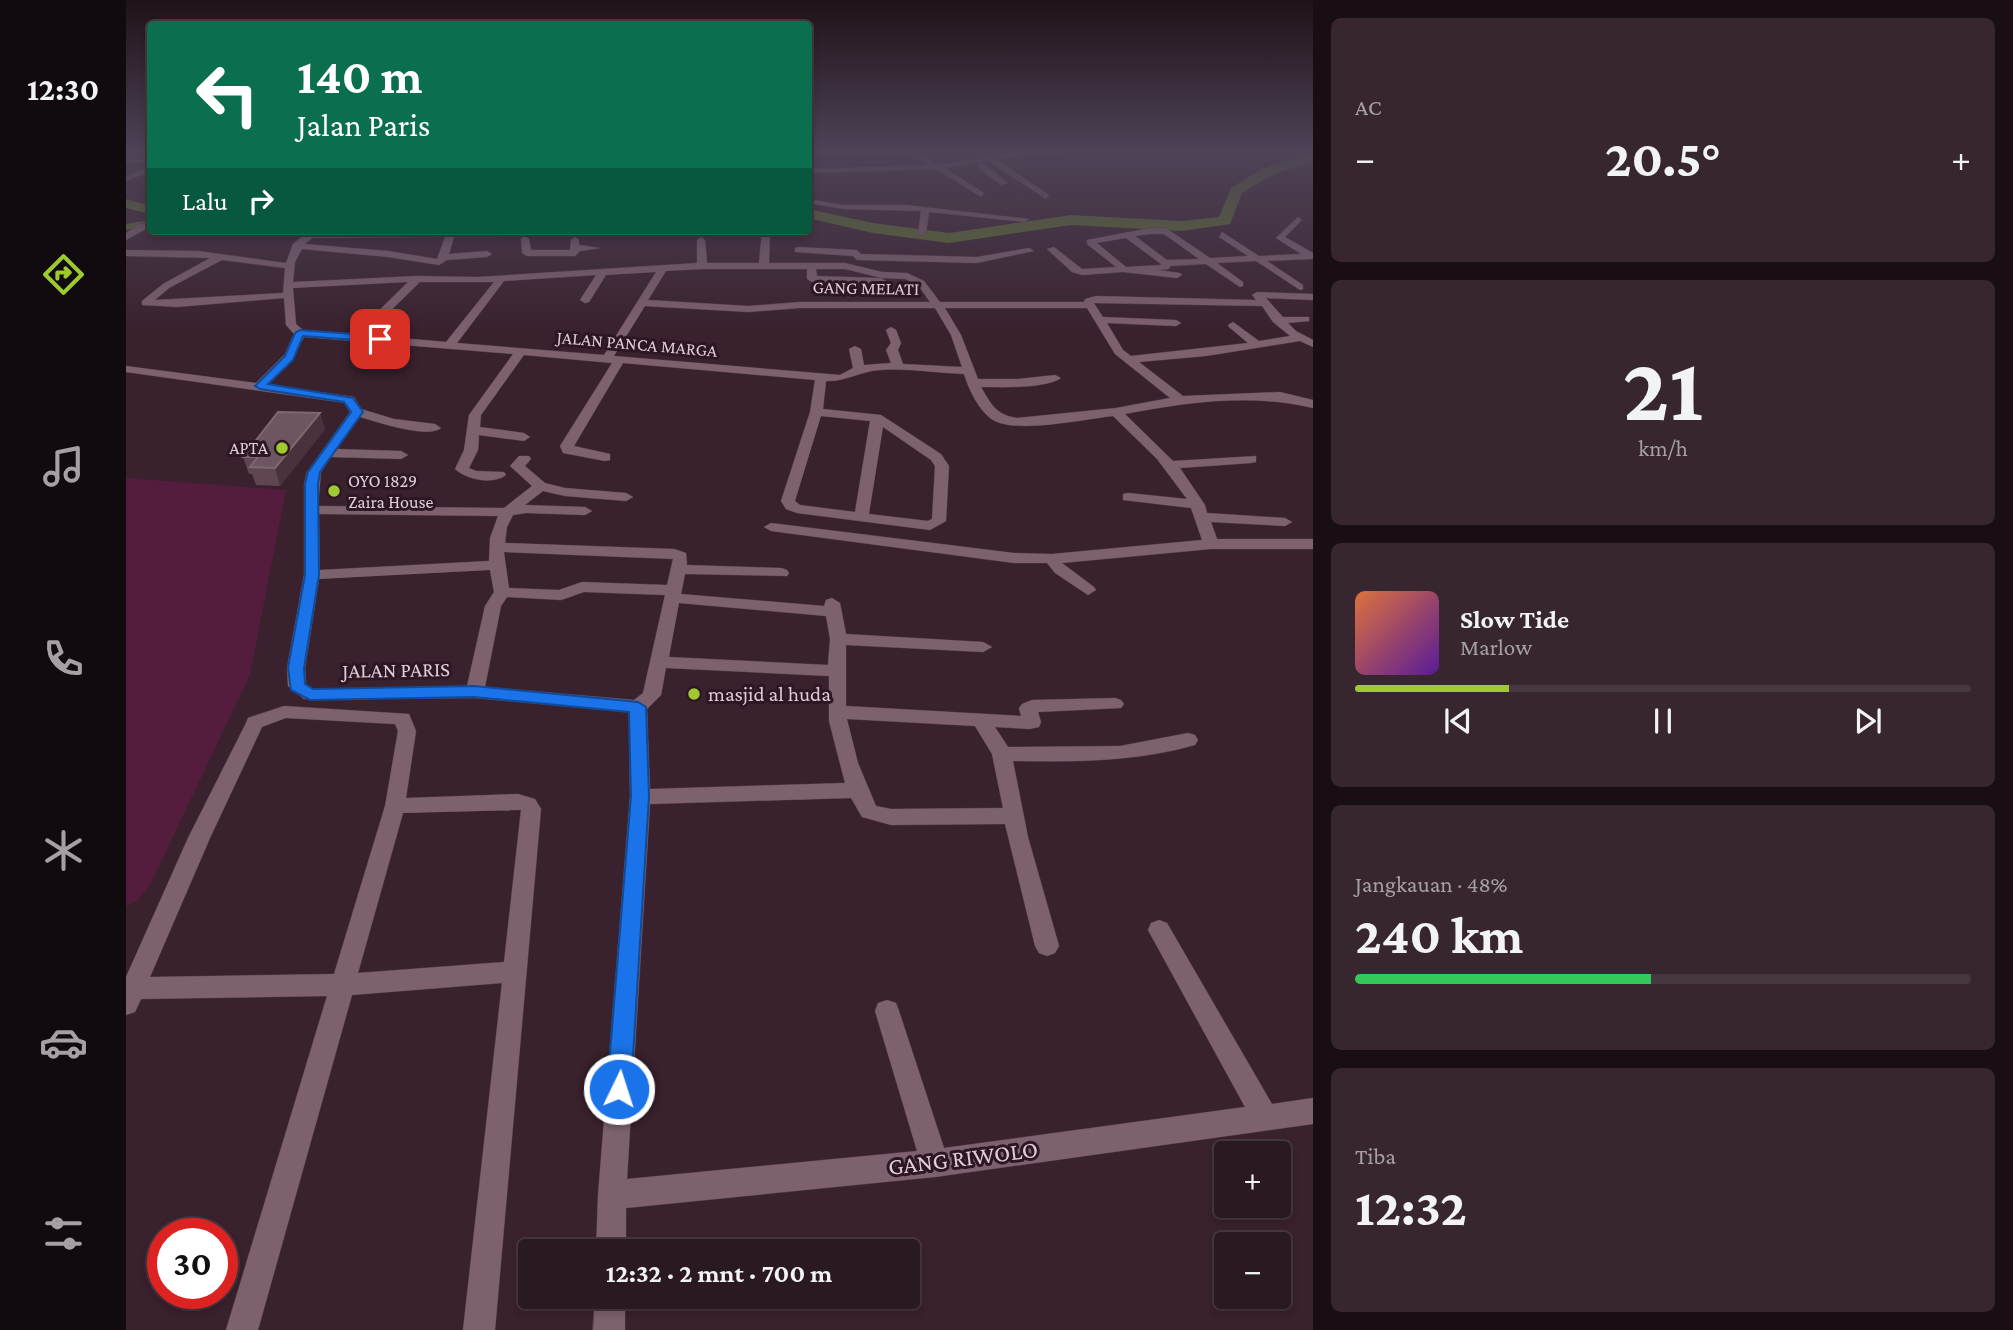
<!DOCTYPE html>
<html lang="id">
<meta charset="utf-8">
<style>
:root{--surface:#2b1922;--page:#37262f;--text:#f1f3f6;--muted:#a6a0a5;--line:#473840;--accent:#9eca2f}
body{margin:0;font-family:"Crimson Pro",serif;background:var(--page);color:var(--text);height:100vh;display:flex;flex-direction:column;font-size:26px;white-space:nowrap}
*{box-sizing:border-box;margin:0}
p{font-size:23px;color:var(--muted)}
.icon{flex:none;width:38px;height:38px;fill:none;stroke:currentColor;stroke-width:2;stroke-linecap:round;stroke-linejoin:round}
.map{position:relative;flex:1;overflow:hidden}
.panel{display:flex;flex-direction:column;gap:18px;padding:18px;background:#180e13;width:700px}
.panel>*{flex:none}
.banner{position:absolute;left:21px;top:21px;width:665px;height:214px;border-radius:7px;box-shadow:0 4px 10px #0003,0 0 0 2px var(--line);background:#0b6e4f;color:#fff;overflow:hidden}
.tools{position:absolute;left:1088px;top:1141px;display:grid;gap:14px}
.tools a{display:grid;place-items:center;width:77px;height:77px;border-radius:7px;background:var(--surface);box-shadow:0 4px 10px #0003,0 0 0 2px var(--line);font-size:35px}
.speed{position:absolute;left:21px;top:1218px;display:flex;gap:14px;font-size:35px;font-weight:700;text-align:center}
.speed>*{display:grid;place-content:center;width:91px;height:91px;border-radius:50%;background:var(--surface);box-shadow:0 4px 10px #0003,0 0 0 2px var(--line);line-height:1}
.speed .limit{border:10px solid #d22;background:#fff;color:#111}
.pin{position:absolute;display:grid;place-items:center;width:60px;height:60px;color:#fff;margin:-30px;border-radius:14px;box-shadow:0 4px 10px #0006}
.me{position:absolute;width:77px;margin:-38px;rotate:4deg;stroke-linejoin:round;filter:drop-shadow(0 0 5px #0008)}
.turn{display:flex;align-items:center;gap:24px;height:147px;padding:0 35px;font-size:32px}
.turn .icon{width:91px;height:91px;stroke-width:2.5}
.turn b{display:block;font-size:49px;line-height:60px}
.then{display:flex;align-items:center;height:66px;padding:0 35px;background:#0003;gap:14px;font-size:26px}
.big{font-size:52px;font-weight:700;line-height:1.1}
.panel .card{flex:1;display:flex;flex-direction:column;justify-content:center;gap:10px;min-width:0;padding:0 24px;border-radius:10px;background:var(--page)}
.panel .dial{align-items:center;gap:0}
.dial b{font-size:91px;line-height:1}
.song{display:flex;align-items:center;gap:21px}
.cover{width:84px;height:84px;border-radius:10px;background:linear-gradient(135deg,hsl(20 70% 55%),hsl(270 70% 35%))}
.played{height:7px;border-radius:4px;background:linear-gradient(90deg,var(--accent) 25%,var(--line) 25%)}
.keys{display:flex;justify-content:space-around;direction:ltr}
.heat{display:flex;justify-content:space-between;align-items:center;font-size:38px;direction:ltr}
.charge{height:10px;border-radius:5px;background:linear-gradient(90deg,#34c759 48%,var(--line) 0)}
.trip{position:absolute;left:392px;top:1239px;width:402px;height:70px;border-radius:7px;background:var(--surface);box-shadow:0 4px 10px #0003,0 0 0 2px var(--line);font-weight:700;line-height:70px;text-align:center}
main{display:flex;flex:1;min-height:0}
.dock{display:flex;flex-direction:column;width:126px;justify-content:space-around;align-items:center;background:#110a0e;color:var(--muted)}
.dock .icon{width:49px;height:49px}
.dock .active{color:var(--accent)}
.dock b{font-size:32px;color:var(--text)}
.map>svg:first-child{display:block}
.green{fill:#541d3d}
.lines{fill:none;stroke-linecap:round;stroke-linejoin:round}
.canal{fill:#5a702d;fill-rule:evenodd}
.river{fill:#5a702d;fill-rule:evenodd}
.street-casing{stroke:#513d48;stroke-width:1}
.street{fill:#7e616f;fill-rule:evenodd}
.wall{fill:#604653}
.shaded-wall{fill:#4a313e}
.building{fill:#6d5561;stroke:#7f6873;stroke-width:2}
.route{fill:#1a73e8;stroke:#114b97;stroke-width:2}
.poi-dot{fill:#9eca2f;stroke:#2e1724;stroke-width:2.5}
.labels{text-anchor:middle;stroke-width:6;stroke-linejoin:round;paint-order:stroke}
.far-street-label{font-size:18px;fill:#decdd5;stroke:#2e1724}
.far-poi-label{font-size:18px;fill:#decdd5;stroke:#2e1724;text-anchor:end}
.street-label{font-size:21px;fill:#decdd5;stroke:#2e1724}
.poi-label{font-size:21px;fill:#decdd5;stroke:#2e1724;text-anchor:start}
.near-street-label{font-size:24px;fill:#decdd5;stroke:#2e1724}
</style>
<main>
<nav class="dock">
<b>12:30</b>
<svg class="icon active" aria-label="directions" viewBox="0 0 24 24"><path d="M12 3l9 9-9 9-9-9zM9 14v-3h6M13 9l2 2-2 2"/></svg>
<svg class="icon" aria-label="music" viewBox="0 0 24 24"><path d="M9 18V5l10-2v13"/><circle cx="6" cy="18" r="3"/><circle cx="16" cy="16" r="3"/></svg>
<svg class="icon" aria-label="phone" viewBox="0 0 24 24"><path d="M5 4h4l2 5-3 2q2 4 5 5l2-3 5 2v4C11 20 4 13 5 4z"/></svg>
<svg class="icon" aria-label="climate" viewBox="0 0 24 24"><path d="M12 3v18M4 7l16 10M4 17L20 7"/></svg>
<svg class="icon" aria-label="car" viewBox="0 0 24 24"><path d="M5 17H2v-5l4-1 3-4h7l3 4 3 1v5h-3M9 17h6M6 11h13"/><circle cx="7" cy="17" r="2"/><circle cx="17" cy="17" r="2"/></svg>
<svg class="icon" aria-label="filters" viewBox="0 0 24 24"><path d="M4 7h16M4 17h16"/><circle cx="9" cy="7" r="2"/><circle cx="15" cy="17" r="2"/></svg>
</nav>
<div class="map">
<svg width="1187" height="1330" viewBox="0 0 1187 1330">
<rect width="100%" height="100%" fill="#39212d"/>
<!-- green -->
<polygon class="green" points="0,478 160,490 124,675 24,885 12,900 0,906"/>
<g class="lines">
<!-- canal -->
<polygon class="canal" points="24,220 24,226 0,230 0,224"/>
<!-- river -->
<g class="river">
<polygon points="1187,153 1187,161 1146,175 1116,193 1104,224 1056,231 945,225 823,243 747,233 682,218 682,209 747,223 823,233 945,215 1056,221 1093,217 1105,188 1136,169"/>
<polygon points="0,199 24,206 24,214 0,208"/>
</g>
<!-- street casing -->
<g class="street-casing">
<g id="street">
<polygon points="921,150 954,150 870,159 923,195 920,199 862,161 819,168 858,193 855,197 810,169 682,173 682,169 803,165 785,155 682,155 682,151 786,151 813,165 876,154"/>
<polygon points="0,158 24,159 24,163 0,162"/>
<polygon points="852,164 858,164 882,183 875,185 852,168"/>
<polygon points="21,167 24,167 24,172 0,181 0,177"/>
<polygon points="682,199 717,205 780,205 903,219 899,222 803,212 800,233 796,236 792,233 795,211 717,209 682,203"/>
<path d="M 1172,217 L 1176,220 L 1159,237 L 1187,253 L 1187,259 L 1141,261 L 1177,285 L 1177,289 L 1174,290 L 1130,261 L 1091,263 L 1117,282 L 1117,286 L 1114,287 L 1080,264 L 1044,266 L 1043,269 L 1032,270 L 1054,273 L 1056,275 L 1051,278 L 997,272 L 956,275 L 946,272 L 921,249 L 928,247 L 956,269 L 990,267 L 961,244 L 961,240 L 1024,228 L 1040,228 L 1084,258 L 1122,256 L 1093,237 L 1096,232 L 1133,256 L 1175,254 L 1150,238 ZM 1024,234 L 1038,234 L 1073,259 L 1041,260 L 1009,236 ZM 1000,238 L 1035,264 L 1035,265 L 1000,267 L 971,243 Z"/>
<polygon points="24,222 24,227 0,240 0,233 13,224"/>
<path d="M 183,231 L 372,231 L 376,234 L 372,237 L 328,237 L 323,254 L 361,251 L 366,254 L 361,257 L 321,260 L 313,265 L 262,257 L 176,249 L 169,262 L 167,282 L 291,276 L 352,277 L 571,263 L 571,240 L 575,237 L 579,240 L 581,263 L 633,263 L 636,231 L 644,231 L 643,263 L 719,263 L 756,272 L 781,273 L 798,281 L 814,302 L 958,302 L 959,299 L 970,296 L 1130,300 L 1126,295 L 1131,292 L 1187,294 L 1187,300 L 1140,298 L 1157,317 L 1183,317 L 1183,321 L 1162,323 L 1170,331 L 1187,340 L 1187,347 L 1174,341 L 1080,356 L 1013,362 L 1057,396 L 1154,392 L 1187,400 L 1187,408 C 1125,393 1061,402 999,414 L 1047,461 L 1130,456 L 1130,462 L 1125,463 L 1054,468 L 1079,505 L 1081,513 L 1159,518 L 1166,522 L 1159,526 L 1085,522 L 1091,539 L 1187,539 L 1187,549 L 1085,549 L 936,563 L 968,587 L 970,590 L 962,595 L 929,573 L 921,563 L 888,563 L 645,531 L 638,527 L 645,523 L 888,553 L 926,554 L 1076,540 L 1065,508 L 997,500 L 997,494 L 1002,493 L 1061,499 L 1031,459 L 987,416 C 959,419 890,434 867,420 C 853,411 843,390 838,374 C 811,373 781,368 754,370 C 734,371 720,382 700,381 L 697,409 L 755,415 L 815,454 L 823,466 L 820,521 L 804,530 L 671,513 L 660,509 L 655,501 L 684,412 L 689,380 L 497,363 L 448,446 L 484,454 L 484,460 L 479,461 L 437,453 L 434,446 L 486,363 L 398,355 L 355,415 L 354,427 L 398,433 L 404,437 L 398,441 L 353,435 L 352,450 L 343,468 L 350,471 L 378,472 L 380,475 C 367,485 341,480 329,469 L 338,450 L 343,415 L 387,354 L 178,337 L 167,358 L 142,385 L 228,397 L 235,409 L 268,419 L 309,424 L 315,428 C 302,439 251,422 234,417 L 211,449 L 275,451 L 282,455 L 275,459 L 205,457 L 195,472 L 192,506 L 378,508 L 406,486 L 384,466 L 393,456 L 403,456 L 405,459 L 399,466 L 419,483 L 439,488 L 500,493 L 507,497 L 500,501 L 439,496 L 417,491 L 399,505 L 459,507 L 466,511 L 459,515 L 400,513 L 387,515 L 381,527 L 379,543 L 548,549 L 560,553 L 561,565 L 655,568 L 661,570 L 663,573 L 661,576 L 559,574 L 555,594 L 698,606 L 700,600 L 706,598 L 714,603 L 720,634 L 857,642 L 866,647 L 857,652 L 720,645 L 720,706 L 895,716 L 893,708 L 896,704 L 906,700 L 989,698 L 995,700 L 998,704 L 995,708 L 912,712 L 915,722 L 913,727 L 903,729 L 869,727 L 882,747 L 994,746 L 1062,733 L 1069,735 L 1072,740 L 1069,745 C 1009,762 949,762 887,761 L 902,837 L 933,946 L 929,953 L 921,956 L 913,953 L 909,946 L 879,824 L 765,825 L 736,817 L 725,798 L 524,804 L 501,1179 L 791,1151 L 749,1011 L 752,1003 L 761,1000 L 770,1003 L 773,1011 L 818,1148 L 1119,1107 L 1022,930 L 1025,923 L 1033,920 L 1041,923 L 1146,1104 L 1187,1098 L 1187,1124 L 809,1177 L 500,1208 L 500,1251 L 470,1251 L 472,1195 L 504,797 L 503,712 L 349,698 L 178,699 L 162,686 L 161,668 L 178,575 L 178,484 L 181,472 L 224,412 L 218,403 L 213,402 L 0,372 L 0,366 L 130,383 L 159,354 L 168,334 L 160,325 L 158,298 L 51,307 L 16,305 L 16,301 L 37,284 L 84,258 L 0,256 L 0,250 L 72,251 L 160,263 L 167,244 ZM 319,237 L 311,259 L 262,251 L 179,244 L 186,238 ZM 96,260 L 159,268 L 157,293 L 29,300 L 43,288 ZM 576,269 L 681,269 L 681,279 L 686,282 L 755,284 L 760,281 L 755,278 L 691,276 L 690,269 L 719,269 L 756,278 L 779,279 L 792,285 L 804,302 L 674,302 L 622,306 L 522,300 L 540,271 ZM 530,272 L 478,355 L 331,343 L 378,281 L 470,275 L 454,300 L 459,303 L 463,302 L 480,275 ZM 282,282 L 229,334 L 177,330 L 170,324 L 167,288 ZM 294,282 L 368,282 L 320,342 L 240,335 ZM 968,303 L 1136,306 L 1147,322 L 1164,336 L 1133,341 L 1107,322 L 1102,325 L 1103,327 L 1122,343 L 1005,356 L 997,350 L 981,323 L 1050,326 L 1055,323 L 1050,320 L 977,317 ZM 519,306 L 622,312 L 674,308 L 809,308 L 825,335 L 836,367 L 777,364 L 772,350 L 775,343 L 770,330 L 765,327 L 760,330 L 765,343 L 760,350 L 765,363 L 738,365 L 735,349 L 729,346 L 723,349 L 727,368 L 714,375 L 488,356 ZM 819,308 L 961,308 L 989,354 L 1044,398 L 990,408 L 891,418 C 870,415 865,404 855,387 C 875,387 919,389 935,378 L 929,375 L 892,379 L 852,379 L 835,335 ZM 695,416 L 744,421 L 729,512 L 674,505 L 669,501 ZM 757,427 L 805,460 L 809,466 L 806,519 L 802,521 L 743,514 ZM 193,514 L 372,516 L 364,538 L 363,561 L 194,570 ZM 378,552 L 547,559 L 541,585 L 456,582 L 433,590 L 383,588 ZM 364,570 L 368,592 L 359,606 L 341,686 L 188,689 L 180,684 L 179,668 L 193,579 ZM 458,592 L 539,595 L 517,693 L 508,700 L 359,687 L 375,606 L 381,597 L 435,600 ZM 553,603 L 700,616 L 704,639 L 702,665 L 543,657 ZM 540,668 L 703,676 L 703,721 L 719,783 L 524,789 L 521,709 L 535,695 ZM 721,719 L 849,726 L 866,754 L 877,808 L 765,809 L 750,806 L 732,763 Z"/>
<polygon points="399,236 403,239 405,250 444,250 445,240 449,237 453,240 453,245 474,248 454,251 449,256 401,256 396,253 395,239"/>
<polygon points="672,247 731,250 735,254 851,257 903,248 908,251 851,263 731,260 727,256 669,252 669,248"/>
<path d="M 158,706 L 283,714 L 290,731 L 280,798 L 392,794 L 409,799 L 415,809 L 369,1330 L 337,1330 L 376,983 L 226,995 L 132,1330 L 100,1330 L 201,996 L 15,999 L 9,1012 L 0,1015 L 0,977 L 62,838 L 120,723 L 122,718 ZM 160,718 L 269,724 L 272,731 L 259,806 L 208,974 L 24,977 L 84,838 L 136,727 ZM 395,810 L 378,962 L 232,973 L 277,813 Z"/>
<polygon points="469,1297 499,1297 499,1330 467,1330"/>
</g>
</g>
<!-- street -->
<use href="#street" class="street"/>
</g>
<!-- wall -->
<polygon class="wall" points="199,429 154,486 130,485 126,474 123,474 117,457"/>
<!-- shaded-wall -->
<polygon class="shaded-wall" points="194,413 199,429 154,486 149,468"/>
<!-- building -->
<polygon class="building" points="152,412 194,413 149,468 124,467 132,457 117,457"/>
<!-- sky -->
<linearGradient id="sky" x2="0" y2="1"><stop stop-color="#1f1219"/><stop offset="0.45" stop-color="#4e4357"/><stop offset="1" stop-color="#4e4357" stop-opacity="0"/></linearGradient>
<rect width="1187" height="336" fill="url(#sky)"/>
<!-- route -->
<polygon class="route" points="174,330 254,336 259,339 254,342 177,336 167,360 142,384 227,398 237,412 194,472 192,484 193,575 178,668 179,684 187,689 348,686 512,702 520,707 523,796 505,1089 502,1097 493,1100 485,1097 481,1089 505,796 503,712 348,697 184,700 165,690 162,668 179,575 179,484 182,472 225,412 218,402 134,389 129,386 159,356 169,333"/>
<!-- markers -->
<g class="poi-dot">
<circle cx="156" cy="448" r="7"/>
<circle cx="208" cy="491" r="7"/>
<circle cx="568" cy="694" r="7"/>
</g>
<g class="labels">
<!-- far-street labels -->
<g class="far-street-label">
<text transform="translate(740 288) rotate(1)" y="6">GANG MELATI</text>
<text transform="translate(511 344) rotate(5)" y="6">JALAN PANCA MARGA</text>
</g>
<!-- far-poi labels -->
<g class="far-poi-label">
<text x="142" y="454">APTA</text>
<text x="222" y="487" text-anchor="start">OYO 1829<tspan x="222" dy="21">Zaira House</tspan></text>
</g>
<!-- street labels -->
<g class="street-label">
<text transform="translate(270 670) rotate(-1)" y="7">JALAN PARIS</text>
</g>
<!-- poi labels -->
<g class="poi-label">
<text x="582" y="701">masjid al huda</text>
</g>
<!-- near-street labels -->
<g class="near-street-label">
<text transform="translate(837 1158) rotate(-7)" y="8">GANG RIWOLO</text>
</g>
</g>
</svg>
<div class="tools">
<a>+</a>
<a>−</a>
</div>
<div class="speed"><div class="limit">30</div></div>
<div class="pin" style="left:254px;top:339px;background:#d93025"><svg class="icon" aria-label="arrive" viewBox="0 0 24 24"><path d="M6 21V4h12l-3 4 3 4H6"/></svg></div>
<svg class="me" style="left:493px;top:1089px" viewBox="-20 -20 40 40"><circle r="17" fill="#1a73e8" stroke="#fff" stroke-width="3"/><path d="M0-11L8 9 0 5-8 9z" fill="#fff"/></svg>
<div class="trip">12:32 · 2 mnt · 700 m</div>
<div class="banner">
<div class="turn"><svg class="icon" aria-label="left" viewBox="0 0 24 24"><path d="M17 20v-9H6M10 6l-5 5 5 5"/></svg><div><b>140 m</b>Jalan Paris</div></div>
<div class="then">Lalu<svg class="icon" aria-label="right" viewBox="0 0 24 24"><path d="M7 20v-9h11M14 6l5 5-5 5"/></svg></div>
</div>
</div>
<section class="panel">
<div class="card"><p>AC</p>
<div class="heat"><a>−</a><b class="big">20.5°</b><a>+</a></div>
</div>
<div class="card dial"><b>21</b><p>km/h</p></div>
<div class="card">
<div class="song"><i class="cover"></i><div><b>Slow Tide</b><p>Marlow</p></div></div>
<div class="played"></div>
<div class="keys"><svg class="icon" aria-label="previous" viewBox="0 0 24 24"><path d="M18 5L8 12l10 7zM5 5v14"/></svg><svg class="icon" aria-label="pause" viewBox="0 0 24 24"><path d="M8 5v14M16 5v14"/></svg><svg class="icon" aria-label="next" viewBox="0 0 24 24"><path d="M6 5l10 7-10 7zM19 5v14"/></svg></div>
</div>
<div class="card"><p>Jangkauan · 48%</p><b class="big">240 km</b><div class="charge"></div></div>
<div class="card"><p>Tiba</p><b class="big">12:32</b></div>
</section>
</main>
